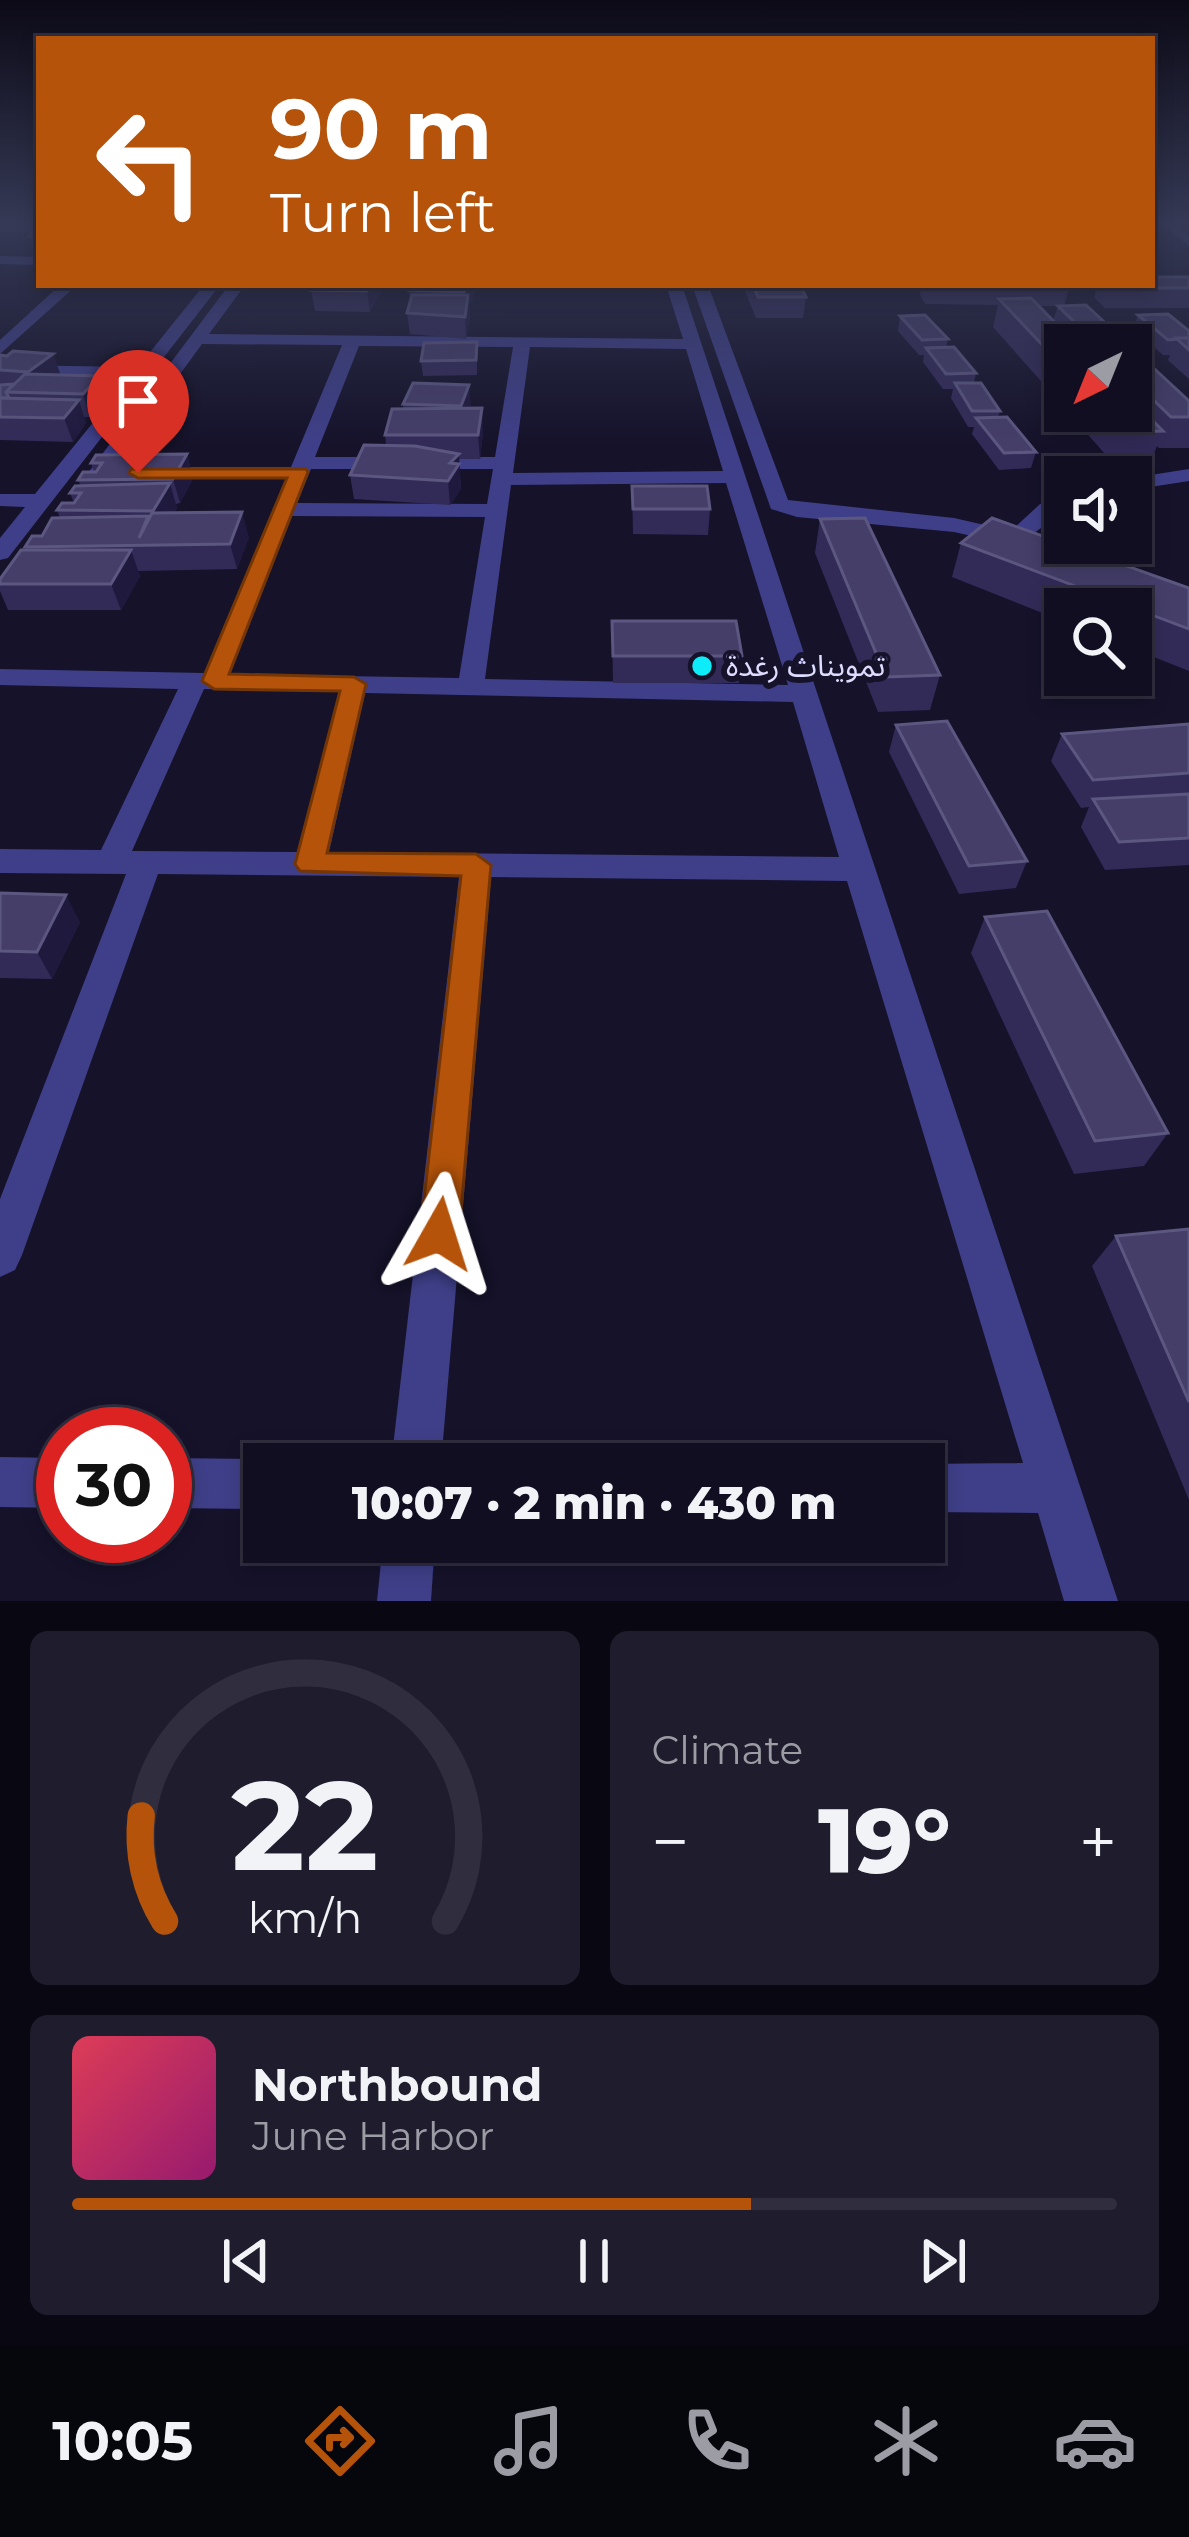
<!DOCTYPE html>
<meta charset="utf-8">
<style>
:root{--surface:#100e20;--page:#1e1c2d;--text:#f1f3f6;--muted:#9c9ca5;--line:#302e3e;--accent:#b45309}
body{margin:0;font-family:Montserrat,"Noto Sans Arabic",sans-serif;background:var(--page);color:var(--text);height:100vh;display:flex;flex-direction:column;font-size:45px;white-space:nowrap}
*{box-sizing:border-box;margin:0}
p{font-size:39px;color:var(--muted)}
.icon{flex:none;width:66px;height:66px;fill:none;stroke:currentColor;stroke-width:2;stroke-linecap:round;stroke-linejoin:round}
.map{position:relative;height:1601px;overflow:hidden}
.panel{display:flex;flex-direction:column;gap:30px;padding:30px;background:#090812;flex:1}
.panel>*{flex:none}
.hud{position:absolute;left:36px;top:36px;width:1119px;height:252px;border-radius:0px;box-shadow:0 6px 18px #0003,0 0 0 3px var(--line);background:#b45309;color:#fff;overflow:hidden}
.needle{width:78px;rotate:223deg}
.buttons{position:absolute;left:1044px;top:324px;display:grid;gap:24px}
.buttons a{display:grid;place-items:center;width:108px;height:108px;border-radius:0px;background:var(--surface);box-shadow:0 6px 18px #0003,0 0 0 3px var(--line);font-size:60px}
.speed{position:absolute;left:36px;top:1407px;display:flex;gap:24px;font-size:60px;font-weight:700;text-align:center}
.speed>*{display:grid;place-content:center;width:156px;height:156px;border-radius:50%;background:var(--surface);box-shadow:0 6px 18px #0003,0 0 0 3px var(--line);line-height:1}
.speed .limit{border:18px solid #d22;background:#fff;color:#111}
.pin{position:absolute;display:grid;place-items:center;width:102px;height:102px;color:#fff;margin:-123px -51px;border-radius:50% 50% 50% 0;rotate:-45deg;box-shadow:0 0 12px #0007}
.pin .icon{rotate:45deg}
.me{position:absolute;width:132px;margin:-66px;rotate:6deg;stroke-linejoin:round;filter:drop-shadow(0 0 9px #0008)}
.turn{display:flex;align-items:center;gap:42px;height:252px;padding:0 36px;font-size:54px}
.turn .icon{width:156px;height:156px;stroke-width:2.5}
.turn b{display:block;font-size:84px;line-height:102px}
.big{font-size:90px;font-weight:800;line-height:1.1}
.panel .tile{flex:1;display:flex;flex-direction:column;justify-content:center;gap:18px;min-width:0;padding:0 42px;border-radius:18px;background:var(--page)}
.panel .dial{align-items:center;gap:0}
.dial svg{height:312px;overflow:visible;fill:none;stroke:var(--line);stroke-width:7;stroke-linecap:round;text-anchor:middle}
.dial text{fill:var(--text);stroke:none}
.song{display:flex;align-items:center;gap:36px}
.cover{width:144px;height:144px;border-radius:18px;background:linear-gradient(135deg,hsl(350 70% 55%),hsl(320 70% 35%))}
.played{height:12px;border-radius:6px;background:linear-gradient(90deg,var(--accent) 65%,var(--line) 65%)}
.keys{display:flex;justify-content:space-around;direction:ltr}
.heat{display:flex;justify-content:space-between;align-items:center;font-size:66px;direction:ltr}
.panel .tiles{flex:1;display:grid;gap:30px;grid-template-columns:1fr 1fr}
.tile:last-child{grid-column:span 2}
.trip{position:absolute;left:243px;top:1443px;width:702px;height:120px;border-radius:0px;background:var(--surface);box-shadow:0 6px 18px #0003,0 0 0 3px var(--line);font-weight:800;line-height:120px;text-align:center}
.menu{display:flex;height:192px;justify-content:space-around;align-items:center;background:#06060d;color:var(--muted)}
.menu .icon{width:84px;height:84px}
.menu .active{color:var(--accent)}
.menu b{font-size:54px;color:var(--text)}
.map>svg:first-child{display:block}
.lines{fill:none;stroke-linecap:round;stroke-linejoin:round}
.street{fill:#3e3f88;fill-rule:evenodd}
.wall{fill:#322b58;fill-rule:evenodd}
.shaded-wall{fill:#1f193e}
.building{fill:#443e69;stroke:#5c5781;stroke-width:3}
.route{fill:#b45309;stroke:#753606;stroke-width:3}
.poi-dot{fill:#0dedf9;stroke:#15122a;stroke-width:4.5}
.labels{text-anchor:middle;stroke-width:12;stroke-linejoin:round;paint-order:stroke}
.poi-label{font-size:30px;fill:#dedcfe;stroke:#15122a;text-anchor:start}
</style>
<div class="map">
<svg width="1189" height="1601" viewBox="0 0 1189 1601">
<rect width="100%" height="100%" fill="#15122a"/>
<g class="lines">
<!-- street -->
<g class="street">
<polygon points="1159,221 1174,221 1189,235 1189,246"/>
<polygon points="0,256 39,257 39,265 0,264"/>
<polygon points="60,285 77,285 0,354 0,340"/>
<polygon points="204,285 220,285 8,558 0,560 0,538 25,507 0,506 0,494 35,494 130,377 0,375 0,365 138,367"/>
<path d="M 229,285 L 245,285 L 209,334 L 683,339 L 666,285 L 682,285 L 1118,1601 L 1064,1601 L 1038,1513 L 924,1512 L 924,1464 L 919,1464 L 1023,1463 L 847,881 L 491,877 L 441,1464 L 391,1464 L 459,877 L 158,874 L 22,1255 L 15,1270 L 0,1277 L 0,1199 L 126,874 L 0,873 L 0,849 L 101,850 L 178,689 L 0,685 L 0,669 L 204,673 L 286,479 L 152,479 L 142,473 L 152,467 L 291,467 L 342,345 L 202,344 L 96,489 L 79,485 ZM 359,346 L 513,347 L 495,457 L 315,457 ZM 530,347 L 686,349 L 723,471 L 513,473 ZM 311,469 L 493,469 L 487,504 L 297,503 ZM 726,483 L 788,685 L 485,679 L 511,485 ZM 292,516 L 485,517 L 459,678 L 230,674 ZM 204,689 L 339,692 L 297,852 L 132,851 ZM 365,693 L 793,702 L 839,857 L 329,852 Z"/>
<polygon points="692,285 708,285 788,500 954,518 1011,531 1040,504 1065,497 1065,510 1017,546 954,532 797,517 771,509"/>
<polygon points="1189,469 1189,481 1131,490 1131,478"/>
<polygon points="0,1457 63,1458 63,1508 0,1507"/>
<polygon points="165,1458 264,1459 276,1464 264,1464 264,1509 165,1508"/>
<polygon points="383,1542 435,1542 431,1601 377,1601"/>
</g>
</g>
<!-- wall -->
<g class="wall">
<polygon points="0,221 39,221 39,255 35,255 29,236 32,233 0,232"/>
<polygon points="1189,277 1189,308 1105,308 1094,297 1098,285 1152,285"/>
<polygon points="745,285 800,285 806,297 803,318 756,318 744,289"/>
<path d="M 922,285 L 1070,285 L 1064,306 L 1129,345 L 1065,345 L 1065,408 L 993,327 L 998,305 L 925,304 L 920,295 ZM 1038,306 L 1058,306 L 1053,321 Z"/>
<polygon points="383,289 370,312 315,311 311,290"/>
<polygon points="409,290 476,291 469,305 470,316 466,339 410,334 407,313 410,303"/>
<polygon points="1138,315 1189,331 1189,379 1168,360 1170,355 1163,355 1133,329"/>
<polygon points="900,316 948,339 946,347 976,373 974,383 1000,411 998,417 1036,452 1031,468 999,470 972,434 974,427 968,427 951,398 953,389 943,389 923,362 924,355 919,355 898,331"/>
<polygon points="477,342 477,375 423,376 421,361"/>
<polygon points="1131,347 1189,401 1189,448 1159,448 1157,446 1151,462 1113,463 1067,411 1131,411"/>
<polygon points="53,354 60,375 107,399 90,417 84,417 86,423 73,442 0,440 0,355"/>
<polygon points="413,383 471,408 483,432 480,459 459,459 461,489 450,505 354,499 350,475 386,445 385,435 403,409 403,404"/>
<polygon points="187,454 193,479 180,503 176,504 177,508 174,513 249,537 237,569 138,571 140,576 121,610 8,610 0,591 0,579 27,550 25,547 42,536 60,518 57,510 74,503 70,493 81,486 78,480 94,472 91,463"/>
<polygon points="632,486 710,509 708,535 633,534"/>
<polygon points="820,519 940,675 930,710 878,712 815,553"/>
<polygon points="961,543 1189,588 1189,671 1131,648 1131,609 1065,609 1065,622 952,577"/>
<polygon points="612,621 742,656 739,683 613,683"/>
<polygon points="1189,724 1189,865 1105,870 1081,827 1089,807 1081,808 1051,761 1062,734"/>
<polygon points="896,725 1027,861 1016,888 959,894 889,752"/>
<polygon points="0,893 80,922 52,979 0,978"/>
<polygon points="985,917 1168,1133 1144,1166 1074,1174 971,953"/>
<polygon points="1189,1230 1189,1500 1092,1266 1116,1236"/>
</g>
<!-- shaded-wall -->
<g class="shaded-wall">
<polygon points="371,285 383,285 383,289 370,312 367,291"/>
<polygon points="468,285 476,285 476,291 469,305 470,316 466,339 464,292"/>
<polygon points="53,354 61,376 36,393 28,372"/>
<polygon points="100,376 107,399 90,417 83,394"/>
<polygon points="469,385 471,408 463,429 461,406"/>
<polygon points="79,400 86,423 73,442 64,418"/>
<polygon points="482,408 483,432 480,459 478,435"/>
<polygon points="187,454 193,479 180,503 173,479"/>
<polygon points="459,454 461,489 450,505 448,481 450,463"/>
<polygon points="170,483 177,508 161,536 153,511"/>
<polygon points="242,512 249,537 237,569 230,544"/>
<polygon points="131,550 140,576 121,610 111,584"/>
<polygon points="66,895 80,922 52,979 37,952"/>
</g>
<!-- building -->
<g class="building">
<polygon points="39,227 39,236 29,236"/>
<polygon points="1152,277 1189,277 1189,288 1112,288 1109,285 1152,285"/>
<polygon points="315,285 371,285 367,291 311,290"/>
<polygon points="412,285 468,285 464,292 409,290"/>
<polygon points="753,285 800,285 806,297 758,297"/>
<polygon points="412,295 468,295 465,317 407,313"/>
<polygon points="1031,298 1077,345 1065,345 1065,369 999,299"/>
<polygon points="1086,305 1129,345 1098,345 1058,306"/>
<polygon points="1168,314 1189,331 1189,338 1168,340 1138,315"/>
<polygon points="925,315 948,339 922,340 900,316"/>
<polygon points="1176,338 1189,338 1189,350"/>
<polygon points="477,342 476,360 421,361 424,343"/>
<polygon points="954,347 976,373 946,374 926,348"/>
<polygon points="1131,347 1189,401 1189,417 1171,417 1131,378"/>
<polygon points="13,351 53,354 28,372 0,370 0,355 7,356"/>
<polygon points="25,374 100,376 83,394 6,392"/>
<polygon points="413,383 469,385 461,406 403,404"/>
<polygon points="955,383 981,383 1000,411 972,411"/>
<polygon points="14,384 6,392 9,398 0,398 0,385"/>
<polygon points="0,398 79,400 64,418 0,417"/>
<polygon points="1131,399 1163,431 1124,432 1105,411 1131,411"/>
<polygon points="482,408 478,435 385,435 392,409"/>
<polygon points="1007,417 1036,452 1004,453 976,418"/>
<polygon points="364,445 415,446 459,454 450,463 459,464 448,481 350,475"/>
<polygon points="187,454 173,479 78,480 83,472 96,472 102,463 91,463 96,455"/>
<polygon points="170,483 153,511 57,510 62,503 74,503 81,493 70,493 75,486"/>
<polygon points="632,486 707,486 710,509 633,509"/>
<polygon points="242,512 230,544 25,547 32,536 42,536 52,518 148,516 139,538 152,513"/>
<polygon points="865,518 940,675 886,677 820,519"/>
<polygon points="992,518 1189,588 1189,629 961,543"/>
<polygon points="21,550 131,550 111,584 0,584 0,579"/>
<polygon points="612,621 736,621 742,656 613,656"/>
<polygon points="947,721 1027,861 969,866 896,725"/>
<polygon points="1189,724 1189,773 1093,780 1062,734"/>
<polygon points="1189,794 1189,838 1119,842 1093,799"/>
<polygon points="0,893 66,895 37,952 0,951"/>
<polygon points="1047,911 1168,1133 1095,1141 985,917"/>
<polygon points="1189,1229 1189,1402 1116,1236"/>
</g>
<!-- sky -->
<linearGradient id="sky" x2="0" y2="1"><stop stop-color="#0c0a17"/><stop offset="0.5" stop-color="#353955"/><stop offset="1" stop-color="#353955" stop-opacity="0"/></linearGradient>
<rect width="1189" height="445" fill="url(#sky)"/>
<!-- route -->
<polygon class="route" points="131,469 306,469 308,472 229,674 354,677 366,684 327,853 476,854 491,865 459,1234 453,1247 439,1253 426,1247 420,1234 461,876 300,871 295,864 340,691 214,689 202,681 287,478 138,478 129,473"/>
<!-- markers -->
<circle class="poi-dot" cx="702" cy="666" r="12"/>
<g class="labels">
<!-- poi labels -->
<g class="poi-label">
<text x="726" y="676">تمويناث رغدة</text>
</g>
</g>
</svg>
<div class="buttons">
<a><svg class="needle" viewBox="-14 -14 28 28"><path d="M0-13l5 13h-10z" fill="#e53935"/><path d="M0 13l5-13h-10z" fill="#9c9ca5"/></svg></a>
<a><svg class="icon" aria-label="sound" viewBox="0 0 24 24"><path d="M4 9h4l5-4v14l-5-4H4zM17 9q2 3 0 6"/></svg></a>
<a><svg class="icon" aria-label="search" viewBox="0 0 24 24"><circle cx="10" cy="10" r="6"/><path d="M15 15l6 6"/></svg></a>
</div>
<div class="speed"><div class="limit">30</div></div>
<div class="pin" style="left:138px;top:473px;background:#d93025"><svg class="icon" aria-label="arrive" viewBox="0 0 24 24"><path d="M6 21V4h12l-3 4 3 4H6"/></svg></div>
<svg class="me" style="left:439px;top:1234px" viewBox="-20 -20 40 40"><path d="M0-17L14 15 0 8-14 15z" fill="#b45309" stroke="#fff" stroke-width="4"/></svg>
<div class="trip">10:07 · 2 min · 430 m</div>
<div class="hud">
<div class="turn"><svg class="icon" aria-label="left" viewBox="0 0 24 24"><path d="M17 20v-9H6M10 6l-5 5 5 5"/></svg><div><b>90 m</b>Turn left</div></div>
</div>
</div>
<section class="panel">
<div class="tiles">
<div class="tile dial"><svg viewBox="0 0 100 80">
<path d="M14 69A42 42 0 1 1 86 69"/>
<path d="M14 69A42 42 0 0 1 8 42" stroke="#b45309"/>
<text x="50" y="56" font-size="32" font-weight="700">22</text>
<text x="50" y="72" font-size="11">km/h</text>
</svg></div>
<div class="tile"><p>Climate</p>
<div class="heat"><a>−</a><b class="big">19°</b><a>+</a></div>
</div>
<div class="tile">
<div class="song"><i class="cover"></i><div><b>Northbound</b><p>June Harbor</p></div></div>
<div class="played"></div>
<div class="keys"><svg class="icon" aria-label="previous" viewBox="0 0 24 24"><path d="M18 5L8 12l10 7zM5 5v14"/></svg><svg class="icon" aria-label="pause" viewBox="0 0 24 24"><path d="M8 5v14M16 5v14"/></svg><svg class="icon" aria-label="next" viewBox="0 0 24 24"><path d="M6 5l10 7-10 7zM19 5v14"/></svg></div>
</div>
</div>
</section>
<nav class="menu">
<b>10:05</b>
<svg class="icon active" aria-label="directions" viewBox="0 0 24 24"><path d="M12 3l9 9-9 9-9-9zM9 14v-3h6M13 9l2 2-2 2"/></svg>
<svg class="icon" aria-label="music" viewBox="0 0 24 24"><path d="M9 18V5l10-2v13"/><circle cx="6" cy="18" r="3"/><circle cx="16" cy="16" r="3"/></svg>
<svg class="icon" aria-label="phone" viewBox="0 0 24 24"><path d="M5 4h4l2 5-3 2q2 4 5 5l2-3 5 2v4C11 20 4 13 5 4z"/></svg>
<svg class="icon" aria-label="climate" viewBox="0 0 24 24"><path d="M12 3v18M4 7l16 10M4 17L20 7"/></svg>
<svg class="icon" aria-label="car" viewBox="0 0 24 24"><path d="M5 17H2v-5l4-1 3-4h7l3 4 3 1v5h-3M9 17h6M6 11h13"/><circle cx="7" cy="17" r="2"/><circle cx="17" cy="17" r="2"/></svg>
</nav>
